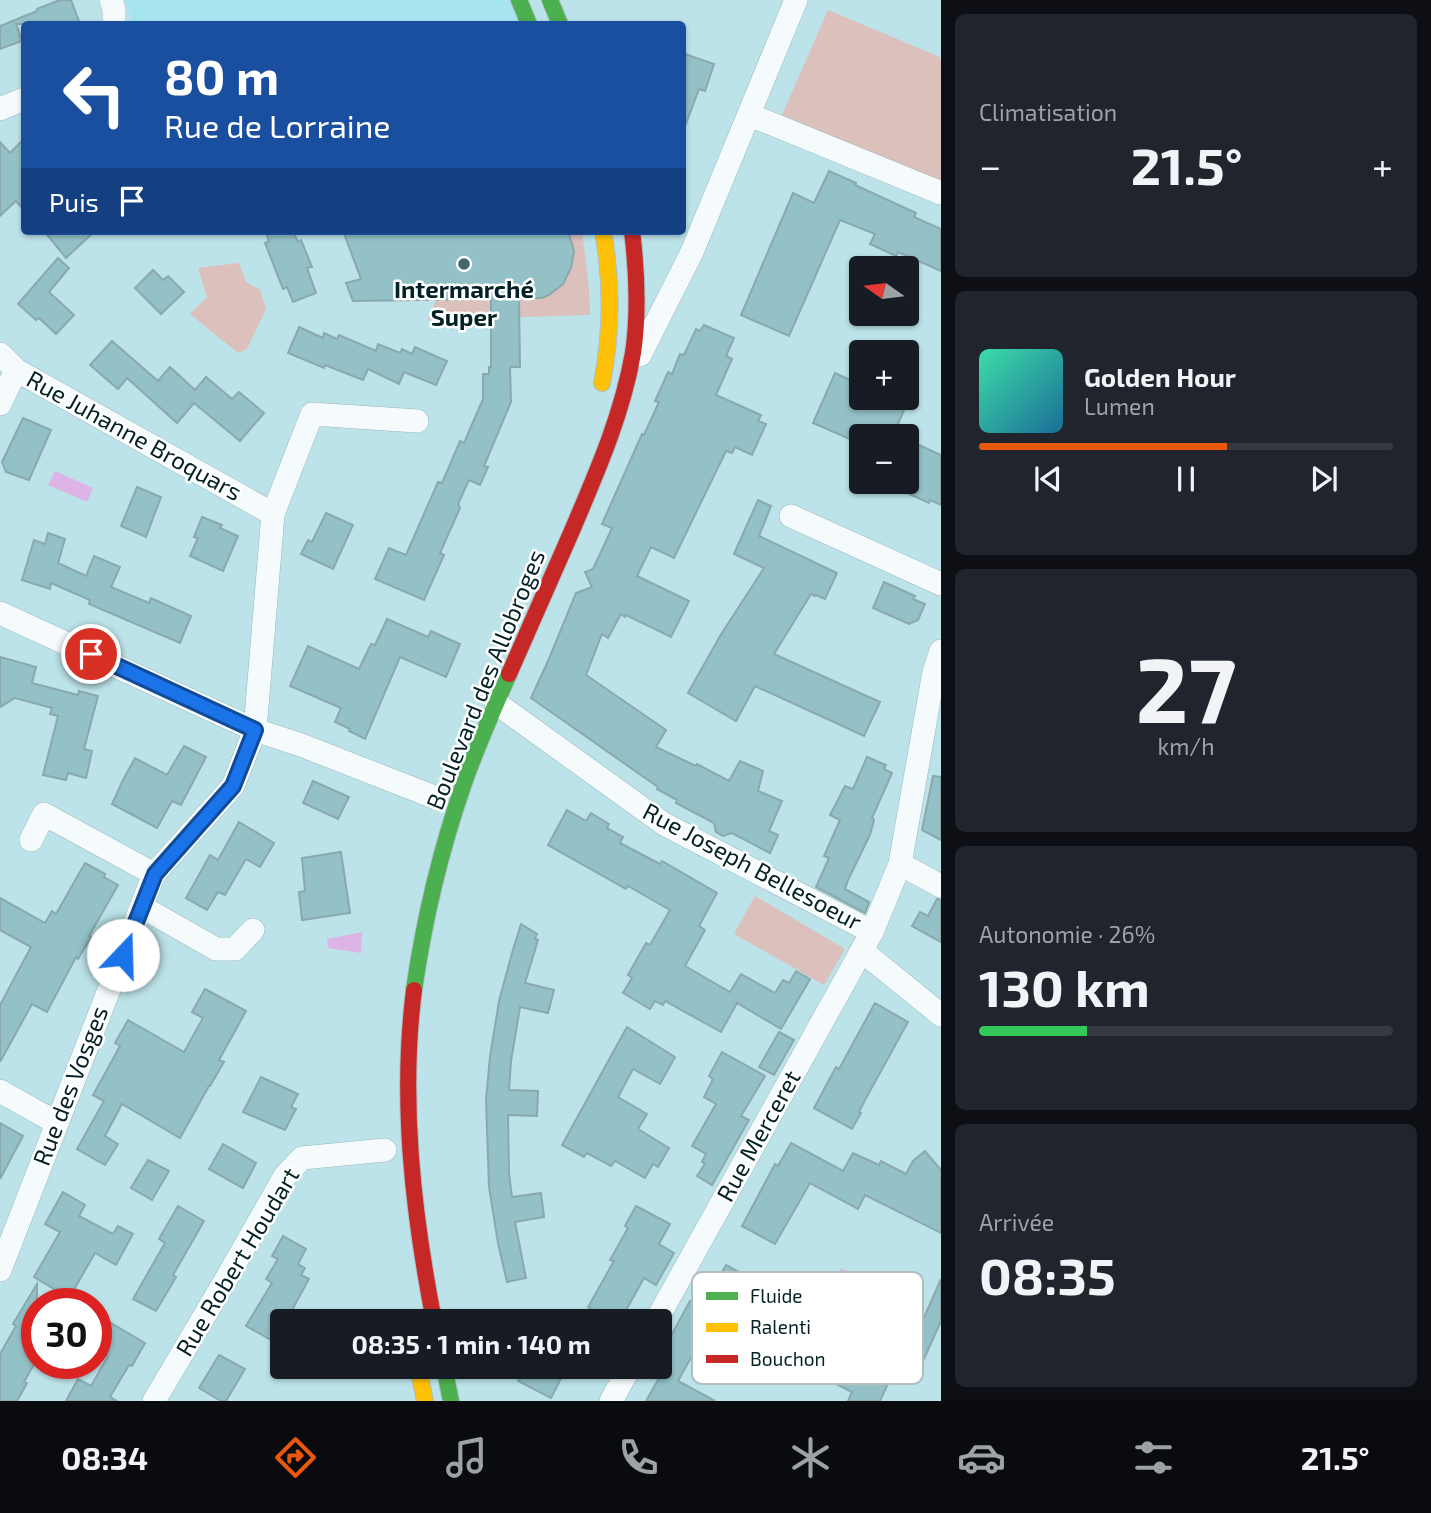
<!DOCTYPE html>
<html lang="fr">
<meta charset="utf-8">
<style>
:root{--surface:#171b24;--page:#20242c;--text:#f1f3f6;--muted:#9ea1a6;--line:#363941;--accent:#ea580c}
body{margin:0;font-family:"Exo 2",sans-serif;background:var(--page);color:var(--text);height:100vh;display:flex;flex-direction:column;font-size:26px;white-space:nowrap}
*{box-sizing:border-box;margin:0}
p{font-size:23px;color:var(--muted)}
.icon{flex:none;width:38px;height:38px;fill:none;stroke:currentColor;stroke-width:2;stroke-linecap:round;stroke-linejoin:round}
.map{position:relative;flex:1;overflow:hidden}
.sheet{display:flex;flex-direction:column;gap:14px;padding:14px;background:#0d0f14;width:490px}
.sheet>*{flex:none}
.hud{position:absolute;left:21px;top:21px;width:665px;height:214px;border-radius:7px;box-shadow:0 2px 5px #0004;background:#1a4fa0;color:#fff;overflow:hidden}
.needle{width:46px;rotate:284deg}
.tools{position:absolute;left:849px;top:256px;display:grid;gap:14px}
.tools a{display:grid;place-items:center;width:70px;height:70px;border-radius:7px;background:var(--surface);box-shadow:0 2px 5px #0004;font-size:35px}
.speed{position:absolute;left:21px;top:1288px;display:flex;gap:14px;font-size:35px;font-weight:700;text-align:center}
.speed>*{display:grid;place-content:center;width:91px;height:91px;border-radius:50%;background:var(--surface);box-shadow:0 2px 5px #0004;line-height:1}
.speed .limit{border:10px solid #d22;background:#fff;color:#111}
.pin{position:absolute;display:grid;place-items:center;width:60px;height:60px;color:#fff;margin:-30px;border:4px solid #fff;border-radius:50%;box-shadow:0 2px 7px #0007}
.me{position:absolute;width:77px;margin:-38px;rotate:21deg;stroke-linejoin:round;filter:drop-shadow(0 0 5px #0008)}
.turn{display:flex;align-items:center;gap:24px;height:147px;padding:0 28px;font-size:32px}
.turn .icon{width:91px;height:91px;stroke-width:2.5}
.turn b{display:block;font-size:49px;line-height:60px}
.then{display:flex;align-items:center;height:66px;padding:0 28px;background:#0003;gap:14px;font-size:26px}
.big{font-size:52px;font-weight:700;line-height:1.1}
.sheet .card{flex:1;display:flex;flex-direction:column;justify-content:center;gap:10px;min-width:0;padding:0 24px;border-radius:10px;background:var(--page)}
.sheet .dial{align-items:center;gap:0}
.dial b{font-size:91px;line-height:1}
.song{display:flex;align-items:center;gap:21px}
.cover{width:84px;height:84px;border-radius:10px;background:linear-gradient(135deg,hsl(160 70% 55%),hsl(200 70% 35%))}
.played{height:7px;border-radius:4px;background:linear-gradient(90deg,var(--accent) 60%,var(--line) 60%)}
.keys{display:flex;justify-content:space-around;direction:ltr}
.heat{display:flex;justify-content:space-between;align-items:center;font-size:38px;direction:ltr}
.charge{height:10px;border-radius:5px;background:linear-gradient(90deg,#34c759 26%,var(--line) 0)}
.trip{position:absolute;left:270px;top:1309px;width:402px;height:70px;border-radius:7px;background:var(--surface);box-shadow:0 2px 5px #0004;font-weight:700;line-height:70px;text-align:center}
.dock{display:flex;height:112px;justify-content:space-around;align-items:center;background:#090b0e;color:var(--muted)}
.dock .icon{width:49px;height:49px}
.dock .selected{color:var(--accent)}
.dock b{font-size:32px;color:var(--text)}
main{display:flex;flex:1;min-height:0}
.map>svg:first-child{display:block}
.built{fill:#a6e5f0}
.green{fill:#dbc0bc}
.water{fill:#dcb4e6}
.building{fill:#93c1c7;stroke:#89a9ae;stroke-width:2}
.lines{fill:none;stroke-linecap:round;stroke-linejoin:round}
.street-casing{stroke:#98b7bc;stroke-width:24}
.fast-casing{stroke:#acc0c3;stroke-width:18}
.slow-casing{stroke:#acc0c3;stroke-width:18}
.jam-casing{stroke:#acc0c3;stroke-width:18}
.street{stroke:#f5fbfc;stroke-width:23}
.fast{stroke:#4caf50;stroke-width:16}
.slow{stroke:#ffc107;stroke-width:16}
.jam{stroke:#c62828;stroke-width:16}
.route-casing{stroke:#114b97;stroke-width:18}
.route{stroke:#1a73e8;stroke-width:12}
.poi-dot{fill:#44666a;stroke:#fff;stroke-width:2.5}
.labels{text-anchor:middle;stroke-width:5;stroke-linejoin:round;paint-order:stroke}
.poi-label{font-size:24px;font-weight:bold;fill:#042226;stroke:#fff}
.street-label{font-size:24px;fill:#042226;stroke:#fff}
.key{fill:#fff;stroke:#b4bdbe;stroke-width:2}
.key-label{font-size:19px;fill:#042226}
</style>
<main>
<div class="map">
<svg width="941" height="1401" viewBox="0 0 941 1401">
<rect width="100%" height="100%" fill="#bce3e9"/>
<!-- built -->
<polygon class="built" points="125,0 519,0 529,24 133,24"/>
<!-- green -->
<g class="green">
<polygon points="828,10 940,57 940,59 941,58 941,182 782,115"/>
<path d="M 568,231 L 582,231 L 589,288 L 590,315 L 428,320 L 436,300 L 542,298 C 572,284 579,260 568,231 Z"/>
<polygon points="239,263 246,282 260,290 266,309 247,349 238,353 190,314 207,297 198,268"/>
<polygon points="755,896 845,949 824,985 734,934"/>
</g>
<!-- water -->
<g class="water">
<polygon points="55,471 93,488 87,502 48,485"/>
<polygon points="362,932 361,953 328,948 327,939"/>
<polygon points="841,1268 859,1277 842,1313 824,1304"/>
</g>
<!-- building -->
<g class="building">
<polygon points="60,0 71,0 80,24 16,24 22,41 0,49 0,26 37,11 37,9"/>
<polygon points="682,53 714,64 705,91 699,89 684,129"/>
<polygon points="24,139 24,210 16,201 0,216 0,142 10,153"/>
<polygon points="829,171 856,183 855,185 916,213 914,217 941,229 941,271 898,252 896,256 870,244 875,234 840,220 789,336 741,315 793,193 814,203"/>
<polygon points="44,231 95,231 66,258"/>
<polygon points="265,231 293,231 298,242 301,240 312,267 307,268 316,293 293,302 287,287 283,289 265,243 269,241"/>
<polygon points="343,231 568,231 572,244 574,251 571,268 563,284 549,295 542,298 519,298 520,367 510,367 511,402 484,466 488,467 480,485 469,480 458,504 460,508 440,553 444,555 424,600 375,579 389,548 406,555 438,482 442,483 460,441 464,443 483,399 483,374 489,374 489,367 491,367 491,299 353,301 346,283 361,279"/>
<polygon points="58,258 69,268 49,292 74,315 56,334 39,318 36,320 18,304"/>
<polygon points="153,270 163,280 168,276 184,292 161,314 135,288"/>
<polygon points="704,325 734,338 726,356 732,359 716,395 761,415 758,421 766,424 752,455 735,447 732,453 726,451 674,558 651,547 637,576 689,601 671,637 626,615 625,617 621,614 608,638 602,634 586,675 666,730 656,747 696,766 697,764 729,781 740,761 763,771 758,791 782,801 769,831 778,835 770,853 732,833 723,836 716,832 714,823 676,803 677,800 657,789 658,787 531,698 548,661 576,593 592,587 585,572 593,569 612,528 602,524 642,434 644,435 659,402 655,401 668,372 672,374 680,354 684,355 696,329 700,331"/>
<polygon points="299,327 323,338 324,333 337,339 339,335 376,351 378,344 400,353 402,349 412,354 415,347 447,361 436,385 404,372 399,384 368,369 363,380 325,365 324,368 288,353"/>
<polygon points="112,341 158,381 170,367 195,390 206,377 232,399 239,392 264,413 240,441 194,403 177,423 127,378 118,389 90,365"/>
<polygon points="835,373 861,385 861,397 875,397 904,410 893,436 861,436 861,444 813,423"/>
<polygon points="23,418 51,430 29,480 6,472 2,462"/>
<polygon points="906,439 941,455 941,505 930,500 929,503 900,490 904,481 906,481"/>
<polygon points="137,487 161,497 146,537 121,526"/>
<polygon points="758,500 771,506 759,536 837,573 825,599 816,595 815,596 811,594 774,654 880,702 864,736 755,686 736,721 688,693 720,636 764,568 734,554"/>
<polygon points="326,513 353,525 333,569 301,554 308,540 312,542"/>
<polygon points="202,517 222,525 220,528 238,536 223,571 190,556 198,538 194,537"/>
<polygon points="48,533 65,539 58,563 86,576 94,556 120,567 111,587 149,603 151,598 191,616 180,643 89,604 90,600 51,583 50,589 22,580 34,540 45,544"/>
<polygon points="884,582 915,596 913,599 925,604 918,620 909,624 873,608"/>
<polygon points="387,619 428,637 431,631 460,644 446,677 400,657 365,739 349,731 350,729 335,722 341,708 290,686 308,646 359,669 371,644 375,645"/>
<polygon points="0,657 36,667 32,683 78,695 79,691 98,696 84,749 92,751 86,778 68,773 66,780 43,775 58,716 50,714 52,708 15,698 0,707"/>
<polygon points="184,746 206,757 181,805 172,801 157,828 112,804 123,780 135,758 167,775"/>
<polygon points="867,757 886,765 884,769 892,773 872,818 874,820 870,835 848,880 845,889 869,902 865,913 816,887 829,858 824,856 840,820 830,815 845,786 853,789"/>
<polygon points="933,776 941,777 941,840 922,830"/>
<polygon points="313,781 349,797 338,819 303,803"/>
<polygon points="567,810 586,821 591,813 609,824 607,828 623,837 620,843 660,864 662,861 717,893 699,926 705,930 685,966 730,992 741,974 775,993 783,980 789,983 796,971 810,979 781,1029 737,1003 721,1032 665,1001 663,1005 655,1001 650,1009 623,993 632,978 628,975 646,943 650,945 670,910 628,886 626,889 548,845"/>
<polygon points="239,822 274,843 260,867 246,859 225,895 218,892 207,910 186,898 210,855 218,860"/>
<polygon points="341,852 350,913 302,920 299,892 305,891 302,858"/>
<polygon points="85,863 105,874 104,877 118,885 89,936 91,937 78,959 76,957 47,1012 32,1004 0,1062 0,1005 31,947 0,930 0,898 45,923 52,911 56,914"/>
<polygon points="937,899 941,900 941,942 912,926 920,912 928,916"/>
<polygon points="521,924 537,934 535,939 538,940 525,983 554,990 548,1013 520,1007 511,1061 509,1090 538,1091 537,1116 508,1115 509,1173 512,1197 541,1193 544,1217 515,1222 526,1278 507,1282 498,1243 489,1187 486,1100 490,1057 499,1001 512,953"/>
<polygon points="205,989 246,1011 219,1060 224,1062 210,1086 209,1086 180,1138 122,1104 105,1136 118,1144 105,1165 77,1149 104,1101 93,1095 120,1046 115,1043 128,1020 184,1052 203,1018 192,1012"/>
<polygon points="875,1003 908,1022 865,1100 859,1112 861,1113 852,1129 814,1108 836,1067 839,1069"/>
<polygon points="627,1027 675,1057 660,1084 633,1069 618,1097 647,1114 638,1129 669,1148 658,1167 653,1164 645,1178 615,1161 611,1166 587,1153 584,1157 562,1145"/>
<polygon points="779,1032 794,1040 774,1075 759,1067"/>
<polygon points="722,1052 765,1076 741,1116 749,1120 712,1185 697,1176 705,1164 702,1162 706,1154 692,1146 716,1104 704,1097 713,1079 709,1076"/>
<polygon points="261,1077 298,1094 291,1107 296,1109 285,1130 243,1112"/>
<polygon points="0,1123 23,1136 0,1179"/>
<polygon points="791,1143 843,1171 853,1153 879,1165 881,1161 906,1174 913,1161 925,1151 941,1170 941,1233 865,1195 858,1209 810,1183 775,1244 742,1226 775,1164 778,1166"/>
<polygon points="223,1144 256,1163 243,1188 209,1169"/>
<polygon points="148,1160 169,1171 152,1200 131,1188"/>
<polygon points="63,1192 85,1205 79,1216 113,1234 118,1226 133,1234 116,1265 95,1253 69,1298 34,1277 60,1232 45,1224"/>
<polygon points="178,1206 204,1221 173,1275 176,1277 156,1311 133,1299 165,1243 159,1239"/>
<polygon points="636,1206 670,1224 659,1244 674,1253 656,1285 644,1278 620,1321 614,1321 588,1307 614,1261 610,1260 628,1228 625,1226"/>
<polygon points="283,1236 306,1249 298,1264 305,1268 301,1275 309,1279 286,1321 282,1321 282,1346 246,1326 272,1283 266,1279 278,1259 272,1256"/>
<polygon points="726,1265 752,1279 745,1291 753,1295 744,1312 773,1328 765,1342 726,1321 717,1337 710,1334 706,1341 702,1338 678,1381 715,1401 646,1401 667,1364 660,1360 660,1356 690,1301 701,1308"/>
<polygon points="941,1279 941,1321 915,1379 894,1371 880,1401 848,1401 852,1392 811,1371 833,1327 873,1348 877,1339 908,1354"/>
<polygon points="37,1284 37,1359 24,1382 27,1383 17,1401 0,1401 0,1354 16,1326 13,1324"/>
<polygon points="111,1323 145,1343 132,1366 129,1365 110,1397 117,1401 66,1401 78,1379 91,1386 108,1356 96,1349 96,1348"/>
<polygon points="219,1355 245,1369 226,1401 221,1401 199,1388"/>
<polygon points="499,1367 567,1367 551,1398 518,1381 519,1378"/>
</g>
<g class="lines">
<!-- street casing -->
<g class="street-casing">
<g id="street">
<polyline points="111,0 114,9 114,24"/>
<polyline points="0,109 24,99"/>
<polyline points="750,115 941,193"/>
<polyline points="0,354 16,370 273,514 255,730 233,786 154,874 0,1270"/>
<polyline points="640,355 692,252 796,0"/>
<polyline points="0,404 16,370"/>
<polyline points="273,514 312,414 417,421"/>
<polyline points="791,516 941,584"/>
<polyline points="0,613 255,730 301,745 434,797"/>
<polyline points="496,703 664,824 872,932"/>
<polyline points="31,840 44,814 154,874"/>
<polyline points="900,864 941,886"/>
<polyline points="142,907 216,949 235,949 253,930"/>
<polyline points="862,951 941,1015"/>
<polyline points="0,1091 57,1123"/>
<polyline points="656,1321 872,932 900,864 934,672 941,651"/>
<polyline points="154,1401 225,1281 285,1176 302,1158 385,1150"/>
<polyline points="611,1401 630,1367"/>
</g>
</g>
<!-- fast casing -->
<g class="fast-casing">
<g id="fast">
<polyline points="519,0 529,24"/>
<polyline points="550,0 560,24"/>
<path d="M 414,990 C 424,920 441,849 464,783 C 477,746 493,710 509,674"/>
<polyline points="444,1367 451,1401"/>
</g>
</g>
<!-- slow casing -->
<g class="slow-casing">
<g id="slow">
<path d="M 602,383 C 612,332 612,282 603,231"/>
<polyline points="418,1367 425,1401"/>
</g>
</g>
<!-- jam casing -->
<g class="jam-casing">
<g id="jam">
<path d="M 509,674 C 530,627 550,580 571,533 C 596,474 622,416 633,353 C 639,312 637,272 632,231"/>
<path d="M 414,990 C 400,1100 413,1213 434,1321"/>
</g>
</g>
<!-- street -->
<use href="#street" class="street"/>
<!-- fast -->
<use href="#fast" class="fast"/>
<!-- slow -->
<use href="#slow" class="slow"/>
<!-- jam -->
<use href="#jam" class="jam"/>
</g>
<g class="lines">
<!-- route casing -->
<g class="route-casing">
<polyline id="route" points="91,654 255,730 233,786 155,874 123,955"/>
</g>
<!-- route -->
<use href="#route" class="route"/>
</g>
<!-- markers -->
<circle class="poi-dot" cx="464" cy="264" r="7"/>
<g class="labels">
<!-- poi labels -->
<g class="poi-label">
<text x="464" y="298">Intermarché<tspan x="464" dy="28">Super</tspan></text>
</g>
<!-- street labels -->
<g class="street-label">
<text transform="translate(134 436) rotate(29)" y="8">Rue Juhanne Broquars</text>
<text transform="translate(486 680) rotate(-68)" y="8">Boulevard des Allobroges</text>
<text transform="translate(752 867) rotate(28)" y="8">Rue Joseph Bellesoeur</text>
<text transform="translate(71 1086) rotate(-69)" y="8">Rue des Vosges</text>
<text transform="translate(759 1136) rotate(-61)" y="8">Rue Merceret</text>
<text transform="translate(238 1262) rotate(-59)" y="8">Rue Robert Houdart</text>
</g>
</g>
<!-- legend -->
<rect x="692" y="1272" width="231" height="112" rx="10" class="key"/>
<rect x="706" y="1292" width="32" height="8" fill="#4caf50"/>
<rect x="706" y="1323" width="32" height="9" fill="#ffc107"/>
<rect x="706" y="1355" width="32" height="8" fill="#c62828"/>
<g class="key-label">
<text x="750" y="1303">Fluide</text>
<text x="750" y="1334">Ralenti</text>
<text x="750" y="1366">Bouchon</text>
</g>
</svg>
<div class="tools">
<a><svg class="needle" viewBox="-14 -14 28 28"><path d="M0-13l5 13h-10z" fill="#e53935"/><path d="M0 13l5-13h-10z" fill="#9ea1a6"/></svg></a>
<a>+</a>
<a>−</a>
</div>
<div class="speed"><div class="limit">30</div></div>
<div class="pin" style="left:91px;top:654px;background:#d93025"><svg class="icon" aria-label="arrive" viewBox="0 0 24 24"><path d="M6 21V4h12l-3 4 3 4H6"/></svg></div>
<svg class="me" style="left:123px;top:955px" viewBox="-20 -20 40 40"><circle r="19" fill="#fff"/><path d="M0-13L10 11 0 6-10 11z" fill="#1a73e8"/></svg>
<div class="trip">08:35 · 1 min · 140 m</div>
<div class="hud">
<div class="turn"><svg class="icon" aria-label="left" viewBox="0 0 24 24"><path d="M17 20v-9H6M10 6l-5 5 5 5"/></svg><div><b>80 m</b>Rue de Lorraine</div></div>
<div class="then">Puis<svg class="icon" aria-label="arrive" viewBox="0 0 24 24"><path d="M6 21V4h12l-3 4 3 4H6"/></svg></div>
</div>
</div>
<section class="sheet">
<div class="card"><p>Climatisation</p>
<div class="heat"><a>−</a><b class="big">21.5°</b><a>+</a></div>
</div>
<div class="card">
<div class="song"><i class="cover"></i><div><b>Golden Hour</b><p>Lumen</p></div></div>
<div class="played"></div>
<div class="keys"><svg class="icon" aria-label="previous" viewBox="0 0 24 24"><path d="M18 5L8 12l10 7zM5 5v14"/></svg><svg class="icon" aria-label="pause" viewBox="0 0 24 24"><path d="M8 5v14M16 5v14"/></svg><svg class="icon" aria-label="next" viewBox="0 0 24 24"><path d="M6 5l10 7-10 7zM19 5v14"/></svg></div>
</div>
<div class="card dial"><b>27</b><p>km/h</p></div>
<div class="card"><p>Autonomie · 26%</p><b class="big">130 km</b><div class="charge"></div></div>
<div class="card"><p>Arrivée</p><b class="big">08:35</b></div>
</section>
</main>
<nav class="dock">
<b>08:34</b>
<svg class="icon selected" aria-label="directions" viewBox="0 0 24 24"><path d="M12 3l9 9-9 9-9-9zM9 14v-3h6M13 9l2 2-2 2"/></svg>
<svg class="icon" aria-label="music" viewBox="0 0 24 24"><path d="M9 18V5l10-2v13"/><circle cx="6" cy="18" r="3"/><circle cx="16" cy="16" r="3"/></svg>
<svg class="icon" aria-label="phone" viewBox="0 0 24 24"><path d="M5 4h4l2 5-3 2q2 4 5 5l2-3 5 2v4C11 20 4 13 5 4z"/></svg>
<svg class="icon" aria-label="climate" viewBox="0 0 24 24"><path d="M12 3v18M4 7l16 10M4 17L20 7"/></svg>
<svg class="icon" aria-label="car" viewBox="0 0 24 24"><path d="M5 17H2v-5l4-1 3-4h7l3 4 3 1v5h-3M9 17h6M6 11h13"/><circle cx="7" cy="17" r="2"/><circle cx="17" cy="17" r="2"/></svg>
<svg class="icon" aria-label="filters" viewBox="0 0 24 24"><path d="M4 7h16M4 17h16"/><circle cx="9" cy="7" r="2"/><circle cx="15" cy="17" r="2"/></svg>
<b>21.5°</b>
</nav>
